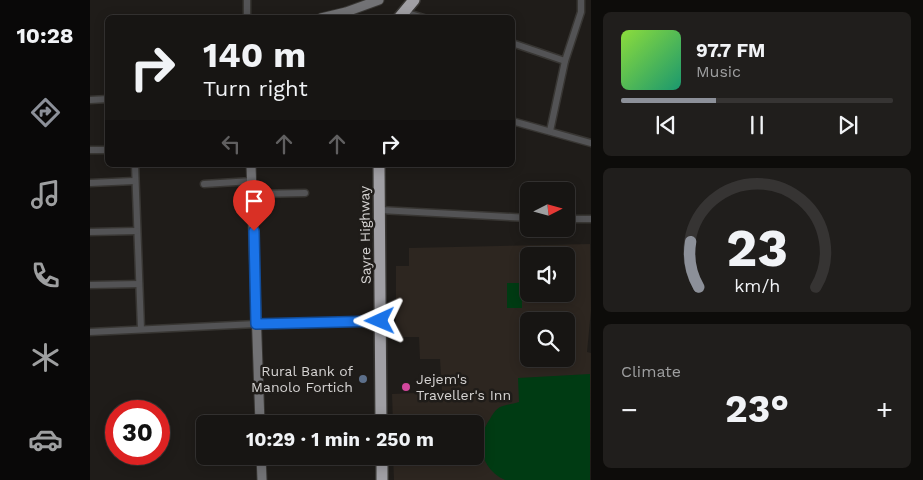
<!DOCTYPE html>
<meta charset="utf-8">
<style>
:root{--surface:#171513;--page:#201e1c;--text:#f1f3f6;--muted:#9e9fa0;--line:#363433;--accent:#8c9099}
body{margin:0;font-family:"Work Sans",sans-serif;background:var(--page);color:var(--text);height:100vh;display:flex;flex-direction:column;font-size:19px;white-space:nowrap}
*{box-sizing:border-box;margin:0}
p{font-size:16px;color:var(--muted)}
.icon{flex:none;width:28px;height:28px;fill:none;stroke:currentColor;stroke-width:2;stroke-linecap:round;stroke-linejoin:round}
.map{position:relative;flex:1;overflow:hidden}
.panel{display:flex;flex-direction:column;gap:12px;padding:12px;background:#0d0c0a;width:332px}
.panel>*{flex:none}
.hud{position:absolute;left:15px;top:15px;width:410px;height:152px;border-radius:8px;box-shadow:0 2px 12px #0003,0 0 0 1px var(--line);background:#171513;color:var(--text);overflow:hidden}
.needle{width:32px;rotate:84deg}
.fabs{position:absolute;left:430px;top:182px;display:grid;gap:10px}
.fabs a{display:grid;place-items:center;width:55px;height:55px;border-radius:8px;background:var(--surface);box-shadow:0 2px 12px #0003,0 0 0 1px var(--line);font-size:25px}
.speed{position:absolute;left:15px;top:400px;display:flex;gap:10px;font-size:25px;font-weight:700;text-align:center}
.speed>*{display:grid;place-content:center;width:65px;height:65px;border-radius:50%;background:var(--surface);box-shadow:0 2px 12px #0003,0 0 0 1px var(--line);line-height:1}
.speed .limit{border:8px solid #d22;background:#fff;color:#111}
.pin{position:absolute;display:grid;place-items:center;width:42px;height:42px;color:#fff;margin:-51px -21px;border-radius:50% 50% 50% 0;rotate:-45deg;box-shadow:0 0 5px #0007}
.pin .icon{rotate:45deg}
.me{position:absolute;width:55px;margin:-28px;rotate:269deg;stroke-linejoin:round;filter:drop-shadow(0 0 4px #0008)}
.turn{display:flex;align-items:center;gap:18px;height:105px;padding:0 15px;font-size:22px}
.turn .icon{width:65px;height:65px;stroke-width:2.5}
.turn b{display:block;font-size:35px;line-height:42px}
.lanes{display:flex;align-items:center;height:48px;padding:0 15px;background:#0003;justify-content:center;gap:25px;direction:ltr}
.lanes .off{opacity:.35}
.big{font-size:38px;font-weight:700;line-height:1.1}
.panel .card{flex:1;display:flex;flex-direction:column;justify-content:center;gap:8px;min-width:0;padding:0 18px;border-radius:8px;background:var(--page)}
.panel .dial{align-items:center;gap:0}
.dial svg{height:130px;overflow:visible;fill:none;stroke:var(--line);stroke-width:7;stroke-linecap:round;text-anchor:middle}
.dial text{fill:var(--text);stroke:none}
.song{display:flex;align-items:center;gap:15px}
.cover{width:60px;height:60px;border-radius:8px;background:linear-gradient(135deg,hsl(90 70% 55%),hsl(160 70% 35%))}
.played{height:5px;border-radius:2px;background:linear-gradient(90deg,var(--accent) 35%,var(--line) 35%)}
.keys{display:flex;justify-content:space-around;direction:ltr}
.heat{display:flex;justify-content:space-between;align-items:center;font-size:28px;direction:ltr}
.trip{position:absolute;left:106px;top:415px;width:288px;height:50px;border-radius:8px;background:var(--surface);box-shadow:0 2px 12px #0003,0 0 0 1px var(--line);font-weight:700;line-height:50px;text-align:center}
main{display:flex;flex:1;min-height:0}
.dock{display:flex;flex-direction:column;width:90px;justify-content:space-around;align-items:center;background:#090808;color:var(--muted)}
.dock .icon{width:35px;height:35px}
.dock .on{color:var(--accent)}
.dock b{font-size:22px;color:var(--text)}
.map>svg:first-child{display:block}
.built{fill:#2d2620;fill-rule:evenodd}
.green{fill:#003b13}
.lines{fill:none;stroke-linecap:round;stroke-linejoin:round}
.street-casing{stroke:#383633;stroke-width:9}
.secondary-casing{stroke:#383633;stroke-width:11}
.highway-casing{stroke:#383633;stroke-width:14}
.street{stroke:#535355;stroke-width:6}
.secondary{stroke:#727275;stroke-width:9}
.highway{stroke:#a09fa4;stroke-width:11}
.route-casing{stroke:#114b97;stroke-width:12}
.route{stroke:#1a73e8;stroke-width:9}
.service-dot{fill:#5c6f8a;stroke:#1f1c19;stroke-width:2}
.hotel-dot{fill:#d1479c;stroke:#1f1c19;stroke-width:2}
.labels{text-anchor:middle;stroke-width:5;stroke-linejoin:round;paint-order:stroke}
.street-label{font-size:14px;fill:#d5d3d2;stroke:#1f1c19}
.poi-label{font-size:14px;fill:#d5d3d2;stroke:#1f1c19;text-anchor:end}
</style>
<main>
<nav class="dock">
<b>10:28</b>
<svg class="icon on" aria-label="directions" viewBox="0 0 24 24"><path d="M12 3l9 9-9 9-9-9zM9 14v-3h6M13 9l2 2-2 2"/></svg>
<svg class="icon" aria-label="music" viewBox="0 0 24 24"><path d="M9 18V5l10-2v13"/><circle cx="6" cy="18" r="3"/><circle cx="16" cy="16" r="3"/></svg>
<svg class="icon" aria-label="phone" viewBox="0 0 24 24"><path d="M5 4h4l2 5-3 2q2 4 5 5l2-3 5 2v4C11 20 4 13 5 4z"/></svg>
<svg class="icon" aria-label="climate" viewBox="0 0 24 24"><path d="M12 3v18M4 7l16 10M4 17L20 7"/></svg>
<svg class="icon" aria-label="car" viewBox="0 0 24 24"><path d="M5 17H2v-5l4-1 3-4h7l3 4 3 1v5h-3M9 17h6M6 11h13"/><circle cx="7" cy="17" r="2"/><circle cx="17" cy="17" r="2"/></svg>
</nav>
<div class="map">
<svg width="501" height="480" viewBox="0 0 501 480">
<rect width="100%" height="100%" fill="#1f1c19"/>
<!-- built -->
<path class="built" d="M 500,244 L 501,310 L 497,352 L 501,353 L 500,480 L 304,480 L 303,456 L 385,456 L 385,424 L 303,424 L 302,394 L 352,392 L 350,359 L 330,359 L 329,337 L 306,337 L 306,266 L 319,266 L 319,248 ZM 439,256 L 476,256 L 476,294 L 439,294 ZM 439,321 L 476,321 L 476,359 L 439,359 Z"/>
<!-- green -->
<g class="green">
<rect x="417" y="283" width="15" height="25"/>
<path d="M 500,374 L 500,480 L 415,480 C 391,469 384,441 400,419 C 402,415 406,409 410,407 C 415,405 423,404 429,402 L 428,378 Z"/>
</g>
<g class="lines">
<!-- street casing -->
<g class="street-casing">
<g id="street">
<polyline points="157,0 157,18"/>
<polyline points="314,12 334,18"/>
<polyline points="422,43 475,61"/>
<polyline points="0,100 18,99"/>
<polyline points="422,121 501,143"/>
<polyline points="460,131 475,61 491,12 491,0"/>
<polyline points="0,150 18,150"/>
<polyline points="45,165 51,329"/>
<polyline points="0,183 44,181"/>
<polyline points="114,184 162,181"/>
<polyline points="162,194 215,193"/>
<polyline points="290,210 439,218"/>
<polyline points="476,219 501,219"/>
<polyline points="0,232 46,231"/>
<polyline points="0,285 49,284"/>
<polyline points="0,332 167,324 290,321"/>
</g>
</g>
<!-- secondary casing -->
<g class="secondary-casing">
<g id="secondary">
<polyline points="231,18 256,12 289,0"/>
<polyline points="161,165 170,424"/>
<polyline points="171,456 172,480"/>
</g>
</g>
<!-- highway casing -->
<g class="highway-casing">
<g id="highway">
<polyline points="309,18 324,0"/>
<polyline points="289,165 291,424"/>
<polyline points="292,456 292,480"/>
</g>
</g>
<!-- street -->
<use href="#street" class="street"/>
<!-- secondary -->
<use href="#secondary" class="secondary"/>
<!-- highway -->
<use href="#highway" class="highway"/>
</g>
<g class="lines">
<!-- route casing -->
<g class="route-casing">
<polyline id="route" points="164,231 166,324 290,321"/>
</g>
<!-- route -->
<use href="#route" class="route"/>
</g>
<!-- markers -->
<circle class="service-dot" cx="273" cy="379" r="5"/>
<circle class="hotel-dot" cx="316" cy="387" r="5"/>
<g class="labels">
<!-- street labels -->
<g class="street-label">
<text transform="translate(275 235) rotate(-91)" y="5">Sayre Highway</text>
</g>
<!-- poi labels -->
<g class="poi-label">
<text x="263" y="376">Rural Bank of<tspan x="263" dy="16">Manolo Fortich</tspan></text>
<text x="326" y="384" text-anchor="start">Jejem's<tspan x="326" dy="16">Traveller's Inn</tspan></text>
</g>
</g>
</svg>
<div class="fabs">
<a><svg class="needle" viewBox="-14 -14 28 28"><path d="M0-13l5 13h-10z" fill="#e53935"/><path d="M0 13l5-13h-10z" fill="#9e9fa0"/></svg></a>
<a><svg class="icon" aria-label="sound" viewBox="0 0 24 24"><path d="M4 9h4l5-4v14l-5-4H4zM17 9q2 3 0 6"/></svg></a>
<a><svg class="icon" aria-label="search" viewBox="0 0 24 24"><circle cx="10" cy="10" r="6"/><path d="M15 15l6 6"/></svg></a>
</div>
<div class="speed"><div class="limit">30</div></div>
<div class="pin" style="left:164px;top:231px;background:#d93025"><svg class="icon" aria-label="arrive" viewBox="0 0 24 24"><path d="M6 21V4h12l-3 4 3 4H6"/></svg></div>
<svg class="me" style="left:290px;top:321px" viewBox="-20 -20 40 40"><path d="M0-17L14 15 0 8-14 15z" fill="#1a73e8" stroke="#fff" stroke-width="4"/></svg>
<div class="trip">10:29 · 1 min · 250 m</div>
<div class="hud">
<div class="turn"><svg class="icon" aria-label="right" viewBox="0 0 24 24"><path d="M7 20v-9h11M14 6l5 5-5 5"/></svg><div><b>140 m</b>Turn right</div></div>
<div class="lanes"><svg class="icon off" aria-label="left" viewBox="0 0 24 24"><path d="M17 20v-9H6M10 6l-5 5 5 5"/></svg><svg class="icon off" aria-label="ahead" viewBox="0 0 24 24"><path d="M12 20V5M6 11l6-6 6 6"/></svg><svg class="icon off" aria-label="ahead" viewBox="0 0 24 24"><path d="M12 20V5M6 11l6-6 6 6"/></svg><svg class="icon" aria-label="right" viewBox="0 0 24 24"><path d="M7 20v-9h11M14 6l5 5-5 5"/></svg></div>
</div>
</div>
<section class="panel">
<div class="card">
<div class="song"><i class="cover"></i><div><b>97.7 FM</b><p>Music</p></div></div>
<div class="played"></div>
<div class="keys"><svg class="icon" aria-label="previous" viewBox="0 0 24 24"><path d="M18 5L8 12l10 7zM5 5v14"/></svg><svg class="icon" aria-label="pause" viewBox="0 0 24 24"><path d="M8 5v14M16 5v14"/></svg><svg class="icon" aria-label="next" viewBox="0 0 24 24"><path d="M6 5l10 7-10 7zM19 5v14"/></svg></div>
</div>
<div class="card dial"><svg viewBox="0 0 100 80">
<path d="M14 69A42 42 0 1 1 86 69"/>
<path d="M14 69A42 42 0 0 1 9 41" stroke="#8c9099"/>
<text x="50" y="56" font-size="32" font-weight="700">23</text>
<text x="50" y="72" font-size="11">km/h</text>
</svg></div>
<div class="card"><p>Climate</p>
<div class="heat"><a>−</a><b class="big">23°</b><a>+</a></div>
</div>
</section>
</main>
